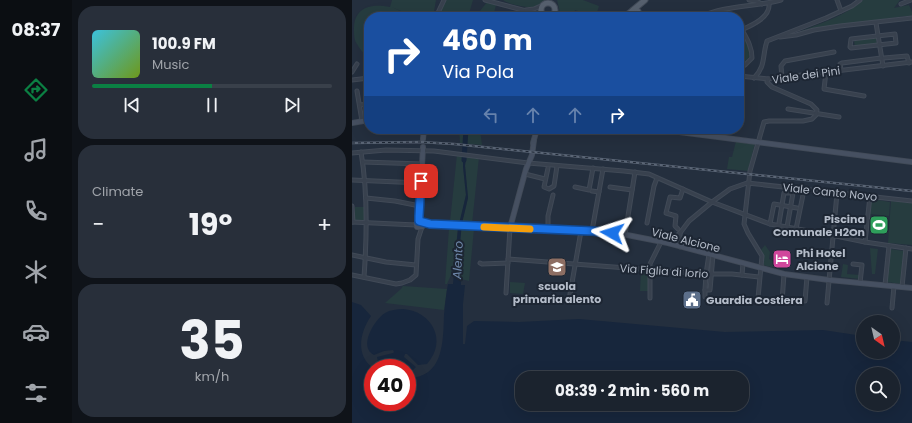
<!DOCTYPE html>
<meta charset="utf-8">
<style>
:root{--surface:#1b232e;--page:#282f3a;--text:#f1f3f6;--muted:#a0a4aa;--line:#39404a;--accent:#0b8043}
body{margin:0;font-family:Poppins,sans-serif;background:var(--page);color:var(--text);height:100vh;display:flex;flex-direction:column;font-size:15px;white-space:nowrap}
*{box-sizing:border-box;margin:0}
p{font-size:13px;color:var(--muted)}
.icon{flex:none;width:22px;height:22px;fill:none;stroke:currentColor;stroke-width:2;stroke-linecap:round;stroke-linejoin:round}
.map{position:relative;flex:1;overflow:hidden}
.details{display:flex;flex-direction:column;gap:6px;padding:6px;background:#0f1319;width:280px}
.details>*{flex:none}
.top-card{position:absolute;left:12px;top:12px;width:380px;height:122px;border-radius:16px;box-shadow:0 4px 16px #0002,0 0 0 1px var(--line);background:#1a4fa0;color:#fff;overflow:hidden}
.needle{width:26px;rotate:146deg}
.tools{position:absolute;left:504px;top:315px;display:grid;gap:8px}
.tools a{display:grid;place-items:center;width:44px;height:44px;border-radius:50%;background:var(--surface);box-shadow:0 4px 16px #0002,0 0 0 1px var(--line);font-size:20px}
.speed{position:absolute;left:12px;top:359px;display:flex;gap:8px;font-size:20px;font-weight:700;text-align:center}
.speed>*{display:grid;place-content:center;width:52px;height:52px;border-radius:50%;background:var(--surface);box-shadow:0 4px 16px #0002,0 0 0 1px var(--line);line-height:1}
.speed .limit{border:6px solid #d22;background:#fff;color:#111}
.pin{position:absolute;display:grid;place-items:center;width:34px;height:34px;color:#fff;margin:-17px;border-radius:8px;box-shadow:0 2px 6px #0006}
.me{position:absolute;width:44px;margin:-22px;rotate:276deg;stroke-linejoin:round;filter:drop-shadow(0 0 3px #0008)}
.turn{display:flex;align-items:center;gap:14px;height:84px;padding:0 12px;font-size:18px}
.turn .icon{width:52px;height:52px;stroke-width:2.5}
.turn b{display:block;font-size:28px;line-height:34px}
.lanes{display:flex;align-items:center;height:38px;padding:0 12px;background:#0003;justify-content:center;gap:20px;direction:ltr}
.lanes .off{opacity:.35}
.big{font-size:30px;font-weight:700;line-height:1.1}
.details .card{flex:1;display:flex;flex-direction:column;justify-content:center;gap:6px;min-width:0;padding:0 14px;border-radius:16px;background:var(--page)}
.details .dial{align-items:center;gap:0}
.dial b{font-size:52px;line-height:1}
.song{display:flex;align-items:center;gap:12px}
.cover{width:48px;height:48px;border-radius:6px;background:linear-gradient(135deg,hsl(190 70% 55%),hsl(80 70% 35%))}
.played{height:4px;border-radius:2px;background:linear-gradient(90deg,var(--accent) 50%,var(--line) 50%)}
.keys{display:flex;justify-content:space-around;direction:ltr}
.heat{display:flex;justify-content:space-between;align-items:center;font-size:22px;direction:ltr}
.trip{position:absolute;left:163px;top:371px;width:234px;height:40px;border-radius:16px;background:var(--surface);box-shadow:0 4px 16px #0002,0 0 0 1px var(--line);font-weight:700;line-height:40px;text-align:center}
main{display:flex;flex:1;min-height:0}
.dock{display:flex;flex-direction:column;width:72px;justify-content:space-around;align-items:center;background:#0b0e12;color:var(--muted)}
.dock .icon{width:28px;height:28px}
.dock .selected{color:var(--accent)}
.dock b{font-size:18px;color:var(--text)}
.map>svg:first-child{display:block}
.green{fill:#263c3f}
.water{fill:#17263c;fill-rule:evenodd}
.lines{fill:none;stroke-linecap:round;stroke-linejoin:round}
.river{stroke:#17263c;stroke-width:5}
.street-casing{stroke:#414a57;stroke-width:5}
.secondary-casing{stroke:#414a57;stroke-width:6}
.primary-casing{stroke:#414a57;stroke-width:7}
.street{stroke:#38414e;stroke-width:3}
.secondary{stroke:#465061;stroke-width:4.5}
.primary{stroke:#56606e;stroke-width:5}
.rail-casing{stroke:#5a6575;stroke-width:2.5}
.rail{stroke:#1d2633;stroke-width:1;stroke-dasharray:3;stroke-linecap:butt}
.route-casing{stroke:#114b97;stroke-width:10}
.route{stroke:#1a73e8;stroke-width:7}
.slow{stroke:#f59e0b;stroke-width:7}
.labels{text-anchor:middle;stroke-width:4;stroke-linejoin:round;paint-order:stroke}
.street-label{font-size:11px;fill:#b4bcc9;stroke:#1d2633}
.poi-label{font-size:11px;font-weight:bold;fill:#b4bcc9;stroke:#1d2633;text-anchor:start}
.water-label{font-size:12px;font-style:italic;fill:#6d86a8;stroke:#1d2633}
</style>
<main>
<nav class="dock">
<b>08:37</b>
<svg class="icon selected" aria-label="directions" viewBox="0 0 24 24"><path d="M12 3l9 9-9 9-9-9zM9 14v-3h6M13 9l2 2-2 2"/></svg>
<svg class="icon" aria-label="music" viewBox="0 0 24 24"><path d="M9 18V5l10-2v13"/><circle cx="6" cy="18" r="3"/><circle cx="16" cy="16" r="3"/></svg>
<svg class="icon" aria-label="phone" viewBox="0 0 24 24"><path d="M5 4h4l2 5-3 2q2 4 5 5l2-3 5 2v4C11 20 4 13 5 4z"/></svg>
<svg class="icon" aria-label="climate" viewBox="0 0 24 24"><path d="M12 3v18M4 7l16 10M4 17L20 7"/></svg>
<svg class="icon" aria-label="car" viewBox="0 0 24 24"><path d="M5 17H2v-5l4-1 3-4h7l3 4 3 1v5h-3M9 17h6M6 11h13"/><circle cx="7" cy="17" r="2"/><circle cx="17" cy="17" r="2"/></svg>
<svg class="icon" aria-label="filters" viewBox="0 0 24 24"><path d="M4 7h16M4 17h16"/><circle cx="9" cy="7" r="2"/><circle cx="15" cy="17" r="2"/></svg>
</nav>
<section class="details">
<div class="card">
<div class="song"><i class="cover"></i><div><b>100.9 FM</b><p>Music</p></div></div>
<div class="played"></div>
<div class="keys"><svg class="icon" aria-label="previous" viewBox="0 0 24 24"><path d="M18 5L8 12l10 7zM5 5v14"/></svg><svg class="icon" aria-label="pause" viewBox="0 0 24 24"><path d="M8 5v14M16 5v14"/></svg><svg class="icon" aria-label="next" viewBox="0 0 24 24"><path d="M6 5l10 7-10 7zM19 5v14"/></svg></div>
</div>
<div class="card"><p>Climate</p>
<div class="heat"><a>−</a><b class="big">19°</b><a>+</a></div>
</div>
<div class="card dial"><b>35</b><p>km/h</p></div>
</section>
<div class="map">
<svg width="560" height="423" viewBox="0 0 560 423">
<rect width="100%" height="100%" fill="#242f3e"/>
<!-- green -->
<g class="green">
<path d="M 40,0 L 84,0 L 81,17 L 62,17 L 40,7 L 60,17 L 17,17 L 17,59 C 13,54 8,50 5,44 C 2,40 2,34 2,29 C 2,7 19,3 38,7 Z"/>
<polygon points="93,0 121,0 116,17 86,17"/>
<path d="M 151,0 L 194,0 C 191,3 187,6 183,7 C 176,8 155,4 151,0 Z"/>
<polygon points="205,0 231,0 247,6 245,12 243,11 240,16 223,10 221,17 209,17"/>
<path d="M 511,0 L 548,0 L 542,8 L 557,5 L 560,12 L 560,17 L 553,16 L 447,32 C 468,23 494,16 511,0 Z"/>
<polygon points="135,2 144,5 141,17 126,17 128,11"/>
<polygon points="390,33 396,46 398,56 392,63 388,61 392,55 387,52 387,34"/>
<polygon points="524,37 525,45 503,48 502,40"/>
<polygon points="107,129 128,129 130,145 108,143"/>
<polygon points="384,141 403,143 396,171 375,169 377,157 380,157"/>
<polygon points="105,154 111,155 111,166 114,195 108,223 98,222"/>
<polygon points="114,156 127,157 120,224 110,223 116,198 113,166"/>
<polygon points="519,199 538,202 537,216 518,214"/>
<polygon points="539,201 560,203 560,245 536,243"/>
<rect x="3" y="207" width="9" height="13"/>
<polygon points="97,228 106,228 102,266 100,266 99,275 95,284 93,284"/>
<polygon points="109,229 122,229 117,281 109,279 106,263"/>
<polygon points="413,245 418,252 417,259 423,262 429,263 427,269 411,265 412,257 409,250"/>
<polygon points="518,248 526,249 523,274 520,274"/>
<polygon points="538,249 552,251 550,284 535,282"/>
<polygon points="491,264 496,265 495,274 508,275 508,279 489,277"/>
<polygon points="289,271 298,271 297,291 288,291"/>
<polygon points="158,282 173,283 171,294 158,293"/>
<polygon points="51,286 95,289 92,310 33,303 49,289"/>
</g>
<!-- water -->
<g class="water">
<path d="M 111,155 L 114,156 L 113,166 L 116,198 L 110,223 L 106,263 L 106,275 L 109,280 L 109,285 L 113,285 L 111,304 L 111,344 L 113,344 L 115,326 L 122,321 L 167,322 L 227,319 L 373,332 L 471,330 L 511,336 L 511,352 L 541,352 L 541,340 L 560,342 L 560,423 L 0,423 L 0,302 L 9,305 L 19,316 C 8,332 3,355 21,368 L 21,402 L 55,402 L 55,378 C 92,378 91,342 92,315 C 93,305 94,294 96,284 L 101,284 L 106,228 L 114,195 L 111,166 ZM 511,374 L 541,374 L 541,404 L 511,404 ZM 170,378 L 390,378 L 390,404 L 170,404 Z"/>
<path d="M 51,309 C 80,311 96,341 75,364 L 66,365 L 55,354 L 53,354 L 52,357 L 64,367 L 61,370 L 53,366 L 48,368 L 38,368 C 36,363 33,362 28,364 L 26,362 L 25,357 L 41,353 L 42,352 L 41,350 L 32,351 L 22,355 C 6,347 22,320 33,313 C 38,310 45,309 51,309 Z"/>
</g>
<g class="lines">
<!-- river -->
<polyline class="river" points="112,160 114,129"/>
<!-- street casing -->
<g class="street-casing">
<g id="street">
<polyline points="133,0 193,16"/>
<polyline points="397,0 404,1 410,4"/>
<polyline points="485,0 489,11"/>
<polyline points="549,4 559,0"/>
<polyline points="174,10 182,9 191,5"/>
<polyline points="287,14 288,17"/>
<polyline points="84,17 92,0"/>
<polyline points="282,17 283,17"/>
<path d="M 348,17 C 374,5 403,7 429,0"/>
<polyline points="524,23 531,66"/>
<path d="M 390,30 C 395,39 400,47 400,58 L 393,65"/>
<path d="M 387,31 C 398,26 419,18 417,3"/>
<polygon points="543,34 544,43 499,48 498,47 499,39"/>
<polyline points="428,37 444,35 462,30 488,26 560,18"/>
<polyline points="387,53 388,54"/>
<polyline points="532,58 555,56 557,63"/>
<polyline points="489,70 488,64 490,63 529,58"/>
<polyline points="0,72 5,64"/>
<polyline points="474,72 472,89 512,96"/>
<polyline points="387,76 416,79 560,62"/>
<polyline points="430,77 429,66 433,61 482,52"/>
<path d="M 402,78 C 414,66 410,56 415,41 L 474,18 L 500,6 L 508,0"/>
<polyline points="0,80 17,78"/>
<polyline points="15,89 17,98"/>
<polyline points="5,91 10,121"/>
<polyline points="8,105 17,104"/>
<polyline points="436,109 487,117"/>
<path d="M 9,152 C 16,193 15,236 12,277"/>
<polyline points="0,153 34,150 82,151 176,163 272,171 297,174 360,202 418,224 479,235 513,242 560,249"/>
<polyline points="11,162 70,164"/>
<polyline points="196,168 192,187 197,189 202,186 205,166"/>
<polyline points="173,174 193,179"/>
<polyline points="0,180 69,183"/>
<polyline points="223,187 237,190 241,168"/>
<polyline points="258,187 280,190"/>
<polyline points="240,191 247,192"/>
<polyline points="14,198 43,201 68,206"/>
<polyline points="0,206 1,222"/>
<polyline points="0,222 64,225"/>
<polyline points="295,223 302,186 305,178"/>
<polyline points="427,223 432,193 441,193 435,227"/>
<polyline points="418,224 422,204 445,208"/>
<polyline points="326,229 323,226 324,216 314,213 318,197 328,198 331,189"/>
<polyline points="444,229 452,190"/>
<polyline points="196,230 196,216 201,195"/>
<polyline points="240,231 251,169"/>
<polyline points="273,235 283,172"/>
<polyline points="513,242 518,196"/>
<polyline points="316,243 328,233 337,221 360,202 378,189 395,183 560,201"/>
<polyline points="328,247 328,233"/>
<polyline points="357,254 354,274 353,290 358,290 361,255"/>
<polyline points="0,255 34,262 64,265"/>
<polyline points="156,259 354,274 380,274 407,277"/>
<polyline points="128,263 130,264 156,263"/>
<polyline points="501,264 510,265 508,283"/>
<polyline points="0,275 44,284 50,283 58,280 64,275 66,239 70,227"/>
<polyline points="390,275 391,263"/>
<polyline points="533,285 537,246"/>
<polyline points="550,287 554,248"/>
<polyline points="353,290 353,297"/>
<polyline points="154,293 158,228"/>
<polyline points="298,298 298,264 309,242"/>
<polyline points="406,298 410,256 396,233 392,224 398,171 412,122 417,121 451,121 460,119 464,115 465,110 459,104 420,87 415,82 416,79"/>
<polyline points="217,300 229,231"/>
<polyline points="453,301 455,277"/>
<polyline points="430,302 432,274"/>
<polyline points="475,303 485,193"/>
<polyline points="540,308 542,286"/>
</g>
</g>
<!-- secondary casing -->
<g class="secondary-casing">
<g id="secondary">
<polyline points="0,123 17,120"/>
<polyline points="304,129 560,162"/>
<polyline points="71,139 72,129"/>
<polyline points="181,143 185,129"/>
<polyline points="67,221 71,147"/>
<polyline points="69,222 70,227 65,227 64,224 67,221 78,224 240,231 270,234 316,243 432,274 477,280 560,288"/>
<polyline points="158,228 174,169 180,155 182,140"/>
</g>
</g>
<!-- primary casing -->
<g class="primary-casing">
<g id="primary">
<circle cx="196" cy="10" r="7"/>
<circle cx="283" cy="13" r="3.5"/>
<polyline points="281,10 293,0"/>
<polyline points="272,17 280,11"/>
</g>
</g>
<!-- street -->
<use href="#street" class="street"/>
<!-- secondary -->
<use href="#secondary" class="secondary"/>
<!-- primary -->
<use href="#primary" class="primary"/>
<!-- rail casing -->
<g class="rail-casing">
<polyline id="rail" points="0,143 68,142 102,144 560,191"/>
</g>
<!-- rail -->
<use href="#rail" class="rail"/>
</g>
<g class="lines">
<!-- route casing -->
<g class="route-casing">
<polyline id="route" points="69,181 67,216 67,221 78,224 240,231 260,233"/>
</g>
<!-- route -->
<use href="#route" class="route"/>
<!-- slow -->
<polyline class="slow" points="132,227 178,229"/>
</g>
<!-- icons -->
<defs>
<g id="stadium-square" transform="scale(1)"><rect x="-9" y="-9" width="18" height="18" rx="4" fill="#2e9e5b" stroke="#1d2633"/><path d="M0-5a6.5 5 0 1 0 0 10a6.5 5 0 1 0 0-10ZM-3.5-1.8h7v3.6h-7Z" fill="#fff"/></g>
<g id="hotel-square" transform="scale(1)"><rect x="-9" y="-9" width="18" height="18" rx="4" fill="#d1479c" stroke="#1d2633"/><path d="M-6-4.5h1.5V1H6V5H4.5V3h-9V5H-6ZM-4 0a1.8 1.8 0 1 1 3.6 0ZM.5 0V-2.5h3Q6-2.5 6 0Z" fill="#fff"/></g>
<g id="school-square" transform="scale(1)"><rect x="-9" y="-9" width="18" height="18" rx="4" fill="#8d6e63" stroke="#1d2633"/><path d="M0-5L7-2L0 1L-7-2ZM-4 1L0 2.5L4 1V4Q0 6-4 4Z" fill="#fff"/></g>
<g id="civic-square" transform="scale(1)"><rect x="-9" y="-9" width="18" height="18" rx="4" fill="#5c6f8a" stroke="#1d2633"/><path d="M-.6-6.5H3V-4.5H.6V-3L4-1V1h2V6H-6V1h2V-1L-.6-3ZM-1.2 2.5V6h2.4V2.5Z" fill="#fff"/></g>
</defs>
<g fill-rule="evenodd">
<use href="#stadium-square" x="527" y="225"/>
<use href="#hotel-square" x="430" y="259"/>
<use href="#school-square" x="205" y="267"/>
<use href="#civic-square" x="340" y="300"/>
</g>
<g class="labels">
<!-- street labels -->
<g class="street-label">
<text transform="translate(454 75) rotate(-8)" y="4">Viale dei Pini</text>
<text transform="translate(478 192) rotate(6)" y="4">Viale Canto Novo</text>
<text transform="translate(334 240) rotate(14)" y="4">Viale Alcione</text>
<text transform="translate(312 271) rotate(4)" y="4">Via Figlia di Iorio</text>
</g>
<!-- poi labels -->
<g class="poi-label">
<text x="513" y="223" text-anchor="end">Piscina<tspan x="513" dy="13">Comunale H2On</tspan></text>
<text x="444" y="257">Phi Hotel<tspan x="444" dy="13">Alcione</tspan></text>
<text x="205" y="290" text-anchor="middle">scuola<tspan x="205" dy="13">primaria alento</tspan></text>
<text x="354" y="304">Guardia Costiera</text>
</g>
<!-- water labels -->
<g class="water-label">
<text transform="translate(106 260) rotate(-87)" y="4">Alento</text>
</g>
</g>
</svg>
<div class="tools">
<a><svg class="needle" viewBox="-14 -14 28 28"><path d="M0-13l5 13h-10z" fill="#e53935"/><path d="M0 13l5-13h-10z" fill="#a0a4aa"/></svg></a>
<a><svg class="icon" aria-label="search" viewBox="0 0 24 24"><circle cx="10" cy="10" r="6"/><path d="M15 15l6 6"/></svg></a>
</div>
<div class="speed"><div class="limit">40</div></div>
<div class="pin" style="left:69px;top:181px;background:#d93025"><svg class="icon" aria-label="arrive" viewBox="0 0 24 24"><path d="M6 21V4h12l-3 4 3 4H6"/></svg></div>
<svg class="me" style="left:260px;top:233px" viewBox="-20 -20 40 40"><path d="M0-17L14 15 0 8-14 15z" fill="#1a73e8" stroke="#fff" stroke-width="4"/></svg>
<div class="trip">08:39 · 2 min · 560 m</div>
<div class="top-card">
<div class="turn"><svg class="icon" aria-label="right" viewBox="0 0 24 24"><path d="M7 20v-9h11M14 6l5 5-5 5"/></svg><div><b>460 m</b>Via Pola</div></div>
<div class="lanes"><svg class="icon off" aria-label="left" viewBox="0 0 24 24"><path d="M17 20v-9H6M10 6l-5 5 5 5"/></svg><svg class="icon off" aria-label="ahead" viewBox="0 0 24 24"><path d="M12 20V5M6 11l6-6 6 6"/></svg><svg class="icon off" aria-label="ahead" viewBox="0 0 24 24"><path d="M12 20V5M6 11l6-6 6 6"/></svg><svg class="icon" aria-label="right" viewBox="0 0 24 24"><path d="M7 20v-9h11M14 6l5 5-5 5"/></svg></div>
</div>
</div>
</main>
